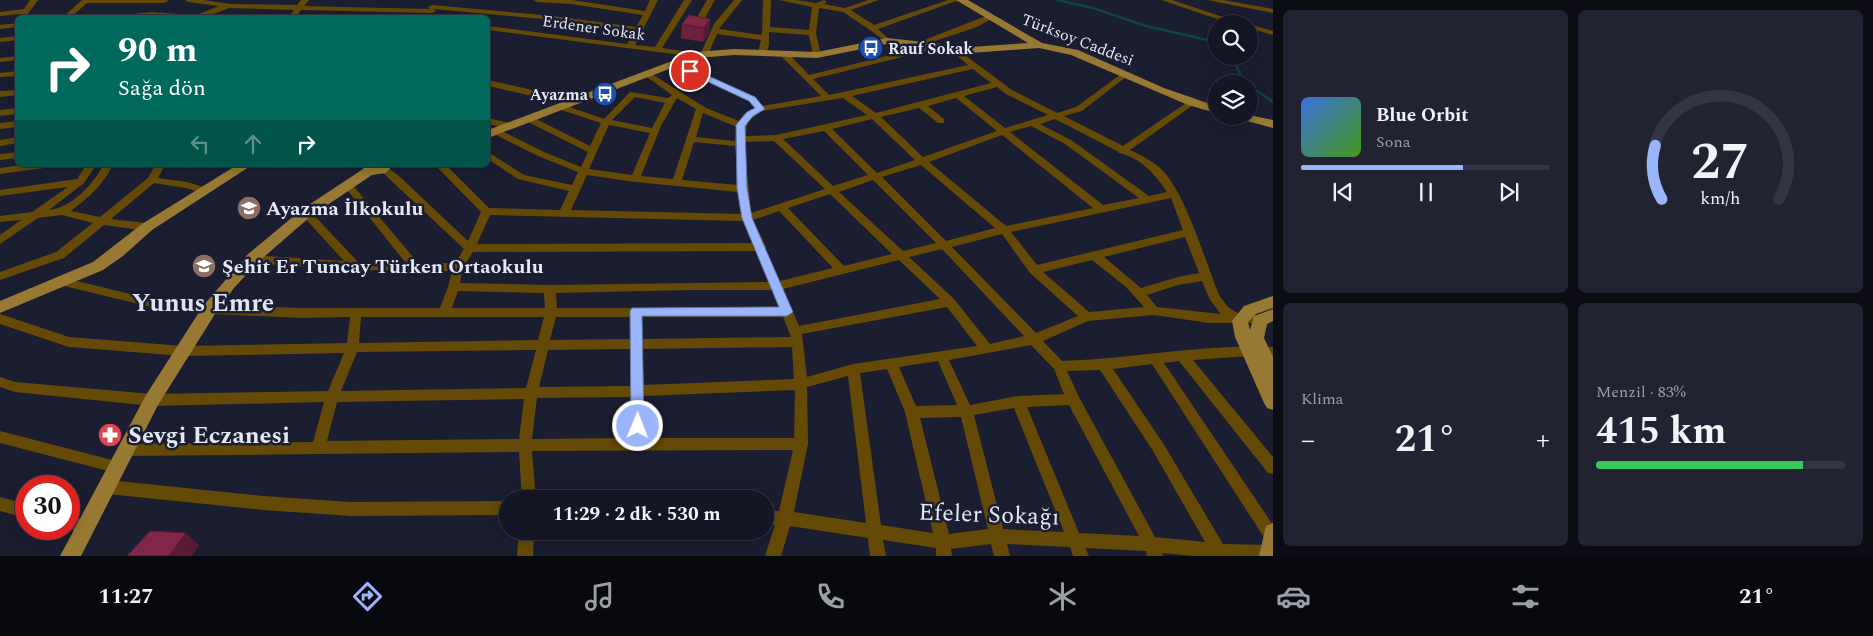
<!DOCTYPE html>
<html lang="tr">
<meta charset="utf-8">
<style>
:root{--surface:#141625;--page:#212332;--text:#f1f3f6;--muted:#9d9fa7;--line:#333542;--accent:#9bb5fd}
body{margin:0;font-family:Spectral,serif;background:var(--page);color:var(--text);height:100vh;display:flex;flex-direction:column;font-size:19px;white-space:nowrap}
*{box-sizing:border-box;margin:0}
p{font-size:16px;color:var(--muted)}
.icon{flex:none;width:28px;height:28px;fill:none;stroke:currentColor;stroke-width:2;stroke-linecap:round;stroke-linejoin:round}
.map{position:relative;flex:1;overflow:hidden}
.panel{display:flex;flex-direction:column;gap:10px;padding:10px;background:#0b0c14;width:600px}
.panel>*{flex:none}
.top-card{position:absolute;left:15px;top:15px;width:475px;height:152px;border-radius:8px;box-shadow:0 2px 12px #0003,0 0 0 1px var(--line);background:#00695c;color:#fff;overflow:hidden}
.buttons{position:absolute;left:1208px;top:15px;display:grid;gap:10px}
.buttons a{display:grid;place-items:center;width:50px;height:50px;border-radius:50%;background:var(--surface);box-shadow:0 2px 12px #0003,0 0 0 1px var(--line);font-size:25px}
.speed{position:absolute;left:15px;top:475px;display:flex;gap:10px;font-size:25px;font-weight:700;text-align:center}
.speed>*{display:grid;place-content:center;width:65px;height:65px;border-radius:50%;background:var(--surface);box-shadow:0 2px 12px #0003,0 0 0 1px var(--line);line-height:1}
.speed .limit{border:8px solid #d22;background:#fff;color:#111}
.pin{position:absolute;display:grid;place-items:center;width:42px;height:42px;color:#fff;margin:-21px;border:2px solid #fff;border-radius:50%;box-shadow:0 1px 5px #0007}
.me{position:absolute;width:55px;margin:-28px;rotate:1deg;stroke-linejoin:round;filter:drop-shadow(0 0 4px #0008)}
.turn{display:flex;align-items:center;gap:18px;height:105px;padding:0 20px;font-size:22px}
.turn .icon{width:65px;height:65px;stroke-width:2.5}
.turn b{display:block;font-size:35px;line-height:42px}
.lanes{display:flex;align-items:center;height:48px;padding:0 20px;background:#0003;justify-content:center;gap:25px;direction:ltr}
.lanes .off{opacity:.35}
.big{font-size:38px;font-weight:700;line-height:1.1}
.panel .card{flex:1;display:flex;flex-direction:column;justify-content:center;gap:8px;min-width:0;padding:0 18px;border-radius:8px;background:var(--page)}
.panel .dial{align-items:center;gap:0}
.dial svg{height:130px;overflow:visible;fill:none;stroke:var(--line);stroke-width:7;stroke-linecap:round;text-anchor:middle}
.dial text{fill:var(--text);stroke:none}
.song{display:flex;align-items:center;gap:15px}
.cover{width:60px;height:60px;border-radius:8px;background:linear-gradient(135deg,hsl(220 70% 55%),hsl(100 70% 35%))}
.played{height:5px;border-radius:2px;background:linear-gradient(90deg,var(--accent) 65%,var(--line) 65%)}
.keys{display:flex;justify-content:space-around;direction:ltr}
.heat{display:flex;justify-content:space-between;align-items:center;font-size:28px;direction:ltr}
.charge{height:8px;border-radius:4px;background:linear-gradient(90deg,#34c759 83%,var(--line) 0)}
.panel .tiles{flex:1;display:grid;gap:10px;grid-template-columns:repeat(2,1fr)}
.trip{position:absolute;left:499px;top:490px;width:275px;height:50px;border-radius:25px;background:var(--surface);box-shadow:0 2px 12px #0003,0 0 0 1px var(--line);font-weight:700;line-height:50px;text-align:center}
.tab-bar{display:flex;height:80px;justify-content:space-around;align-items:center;background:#08090f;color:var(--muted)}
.tab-bar .icon{width:35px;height:35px}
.tab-bar .active{color:var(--accent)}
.tab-bar b{font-size:22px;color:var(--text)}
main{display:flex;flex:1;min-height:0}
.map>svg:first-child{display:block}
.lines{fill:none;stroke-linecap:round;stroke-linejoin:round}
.stream{stroke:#114246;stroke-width:2.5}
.minor{fill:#644a06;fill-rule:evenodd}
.major{fill:#987934;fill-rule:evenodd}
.wall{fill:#6d213f}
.shaded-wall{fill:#591b33}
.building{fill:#7f2649;stroke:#591b33}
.route{fill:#9bb5fd;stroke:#6576a4}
.labels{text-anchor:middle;stroke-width:5;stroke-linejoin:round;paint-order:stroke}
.far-street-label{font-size:16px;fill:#e4e7f5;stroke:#1b1d31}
.far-poi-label{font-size:16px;font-weight:bold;fill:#e4e7f5;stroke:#1b1d31;text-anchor:start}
.poi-label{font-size:20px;font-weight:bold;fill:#e4e7f5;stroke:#1b1d31;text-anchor:start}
.near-poi-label{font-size:24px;font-weight:bold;fill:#e4e7f5;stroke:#1b1d31;text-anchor:start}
.near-street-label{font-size:24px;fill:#e4e7f5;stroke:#1b1d31}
.district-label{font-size:25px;font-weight:bold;fill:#dee4f2;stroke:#1b1d31}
</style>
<main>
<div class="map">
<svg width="1273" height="556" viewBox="0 0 1273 556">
<rect width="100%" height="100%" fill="#1b1d31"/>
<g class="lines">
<!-- stream -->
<g class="stream">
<polyline points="1057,0 1093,8 1146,26 1216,42"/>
<polyline points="1232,56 1241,76 1247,84"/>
<polyline points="1249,85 1273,102"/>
</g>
<!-- minor -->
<g class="minor">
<polygon points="30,0 38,0 25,18 19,18 20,14 0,16 0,12 24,9"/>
<polygon points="82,0 167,0 168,1 164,3 87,3 70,18 62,18"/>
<polygon points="185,0 204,0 231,4 297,5 301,0 309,0 304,6 430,9 428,7 432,5 553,16 636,27 643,15 571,4 537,2 533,0 572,0 645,11 650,0 658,0 635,45 655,47 684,0 692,0 662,48 696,53 700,55 696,57 488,30 488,26 627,44 634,32 553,20 434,9 436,11 432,13 301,10 295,18 288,18 294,10 229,8 204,18 93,18 151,12 196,15 219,6 189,2"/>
<polygon points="707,0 715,0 702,23 696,23 695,21"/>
<polygon points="734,0 742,0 719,29 762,35 763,0 771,0 770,27 809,30 812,7 779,0 796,0 816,3 824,0 827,2 824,4 845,8 868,0 879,0 851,10 874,25 948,0 959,0 878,29 891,41 887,43 870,30 843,12 819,8 816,33 821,55 820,57 813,55 809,35 769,32 769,46 765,55 758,53 761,40 717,34 708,55 702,55 701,53 714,24"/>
<polygon points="1161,0 1172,0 1244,24 1232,24"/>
<polygon points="1207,0 1223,0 1273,9 1273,13"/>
<polygon points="986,16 993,18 977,27 926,44 919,42"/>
<polygon points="18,23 18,27 0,29 0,25"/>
<polygon points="1249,24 1273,31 1273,35 1249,28"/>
<polygon points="18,36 18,40 0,42 0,38"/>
<path d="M 936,44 L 939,44 L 939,48 L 813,79 L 829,95 L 968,65 L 951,51 L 951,47 L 954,47 L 1012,90 L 1057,113 L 1076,107 L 1124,72 L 1127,72 L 1127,76 L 1082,111 L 1064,116 L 1123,146 L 1189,101 L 1192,100 L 1196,103 L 1130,150 C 1143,156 1155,162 1165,173 C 1188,201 1205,260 1219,295 L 1228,307 L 1241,315 L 1264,317 L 1266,320 L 1264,323 L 1209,323 L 1154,315 L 1088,321 L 1043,341 L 1062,361 C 1132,359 1202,344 1273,347 L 1273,357 L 1250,356 L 1193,360 L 1273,457 L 1273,474 L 1268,473 L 1179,361 L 1164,363 L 1273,525 L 1272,544 L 1267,542 L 1152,364 L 1113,369 L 1163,443 L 1223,544 L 1269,545 L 1273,547 L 1273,556 L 1194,556 L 1162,553 L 1163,556 L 1147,556 L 1146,551 L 1085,548 L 1089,556 L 1073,556 L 1070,547 L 1007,544 L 1010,556 L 994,556 L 991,544 L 951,549 L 952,556 L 936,556 L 936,548 L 883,540 L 886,556 L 870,556 L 868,538 L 790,526 L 781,556 L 765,556 L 775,525 L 765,524 L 765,510 L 779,511 L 793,450 L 532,451 L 536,499 L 522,499 L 519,452 L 125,456 L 120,454 L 118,450 L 120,446 L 125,444 L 313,442 L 324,402 L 152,406 L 15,392 L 0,387 L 0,377 L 15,382 L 152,394 L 328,391 L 344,353 L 183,356 L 69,347 L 0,324 L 0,314 L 69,337 L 183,346 L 347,343 L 350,317 L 302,318 L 172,312 L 64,286 L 58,282 L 64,278 L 172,304 L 302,308 L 440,308 L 448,287 L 452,271 L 355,270 L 252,263 L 247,259 L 252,255 L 344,261 L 302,215 L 301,213 L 306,210 L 310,211 L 358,262 L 405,262 L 344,186 L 342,184 L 347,181 L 350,182 L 418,263 L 455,263 L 464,249 L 381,171 L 379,169 L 381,167 L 387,167 L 399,176 L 468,241 L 481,212 L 435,165 L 446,165 L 489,208 L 560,210 L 569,191 L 518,179 L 488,159 L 488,152 L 524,175 L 572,185 L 578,172 L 538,156 L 492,133 L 492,129 L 498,129 L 544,152 L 581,167 L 588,152 L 526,121 L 526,117 L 532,117 L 590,146 L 601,123 L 558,109 L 558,105 L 564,105 L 604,119 L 630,92 L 668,98 L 672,95 L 644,75 L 643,73 L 647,71 L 706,108 L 739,121 L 744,114 L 755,108 L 749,101 L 670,65 L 670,61 L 676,61 L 755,97 L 762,106 L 821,96 L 781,56 L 781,52 L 787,52 L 809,75 ZM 973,69 L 991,83 L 876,113 L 852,96 ZM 997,87 L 1006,94 L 1048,115 L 1005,128 L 964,96 ZM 635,97 L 665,103 L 652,128 L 612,120 ZM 677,98 L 696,109 L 673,179 L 641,176 L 661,126 ZM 843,98 L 867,115 L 776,135 L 745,136 L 748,121 L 762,111 ZM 956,98 L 997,131 L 923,157 L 881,117 L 919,108 L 938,123 L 944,123 L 944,119 L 928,106 ZM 703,113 L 737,127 L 735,141 L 696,137 ZM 872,119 L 915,160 L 877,173 L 832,129 ZM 1055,119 L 1117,151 L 1119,153 C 1140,157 1156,175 1167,192 L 1149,196 L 1071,140 L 1040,124 ZM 609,125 L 650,133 L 632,175 L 589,169 ZM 1031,126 L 1065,144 L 1139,198 L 1103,205 L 1010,132 ZM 824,131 L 868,175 L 833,186 L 783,139 ZM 1002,135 L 1093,208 L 1006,226 L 929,162 ZM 774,141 L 825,189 L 751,213 L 744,142 ZM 694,142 L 735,146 L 738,185 L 682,180 ZM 921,165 L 995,228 L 946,241 L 882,177 ZM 587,175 L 635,182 L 738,192 L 741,214 L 571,210 ZM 873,180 L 936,243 L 903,251 L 839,192 ZM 830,194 L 892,254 L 844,266 L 788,208 ZM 1171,198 L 1183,230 L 1037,265 L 1011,232 ZM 779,211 L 833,268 L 780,281 L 765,249 L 766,247 L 753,220 ZM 490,215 L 743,221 L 752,243 L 477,244 ZM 1002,234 L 1030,273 L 1078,316 L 1036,333 L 952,247 ZM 1185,237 L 1199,273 L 1178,277 L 1141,288 L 1104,257 ZM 942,249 L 1024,336 L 990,344 L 954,299 L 909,257 ZM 756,251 L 768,282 L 550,285 L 460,283 L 463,267 L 473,252 ZM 899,260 L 940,299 L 799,326 L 783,289 ZM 1092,260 L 1126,287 L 1144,307 L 1089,312 L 1043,272 ZM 1202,281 L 1210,300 L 1221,314 L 1157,307 L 1147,295 L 1178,285 ZM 690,290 L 772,290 L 779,308 L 557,308 L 556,293 ZM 458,291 L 544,293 L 545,308 L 452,308 ZM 947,307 L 977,346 L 853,364 L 807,377 L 802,334 ZM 361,317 L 544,317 L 538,340 L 359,343 ZM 556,317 L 630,317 L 630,339 L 550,340 ZM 642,317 L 783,317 L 791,337 L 642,339 ZM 1031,345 L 1054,369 L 1064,394 L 1018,396 L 970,405 L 949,360 ZM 792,347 L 794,379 L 643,385 L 642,349 ZM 630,349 L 630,386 L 539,387 L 548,350 ZM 536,350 L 526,388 L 341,391 L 357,352 ZM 938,361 L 957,405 L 916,406 L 899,367 ZM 887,369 L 905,412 L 933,533 L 881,525 L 860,373 ZM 1100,370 L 1153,451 L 1205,542 L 1155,537 L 1079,397 L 1067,371 ZM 848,376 L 866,523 L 794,512 L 808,444 L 807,387 ZM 795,390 L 794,438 L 644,438 L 643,396 ZM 630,397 L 630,438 L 532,439 L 537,398 ZM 524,399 L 519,439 L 327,441 L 337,402 ZM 1069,405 L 1139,536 L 1079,533 L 1027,407 ZM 1014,408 L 1064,532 L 1003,529 L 974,415 ZM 961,417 L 988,529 L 949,534 L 920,418 Z"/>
<polygon points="18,56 18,60 0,62 0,58"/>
<polygon points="18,71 18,76 0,77 0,73"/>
<polygon points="488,80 572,99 576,102 572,105 488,86"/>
<polygon points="18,90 18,95 0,97 0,91"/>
<polygon points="18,108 18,114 0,116 0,110"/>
<polygon points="488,118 513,124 514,126 510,129 488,124"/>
<polygon points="18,121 18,127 0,129 0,123"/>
<polygon points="18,137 18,143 0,146 0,140"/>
<polygon points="18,152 18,158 0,160 0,154"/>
<polygon points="22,165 49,165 44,168 0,174 0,168"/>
<path d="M 86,165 L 96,165 L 84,183 L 49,210 C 71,208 94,184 103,165 L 113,165 C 103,185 88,198 71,211 L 100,217 L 148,178 L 155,165 L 165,165 L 158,178 L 187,182 L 210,189 L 211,191 L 206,194 L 186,188 L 154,183 L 111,219 L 147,223 L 151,224 L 152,227 L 151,230 L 147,231 L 104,225 L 64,258 L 0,280 L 0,272 L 56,252 L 93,223 L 62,215 L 38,218 L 0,244 L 0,235 L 21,220 L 0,222 L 0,216 L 32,212 L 68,187 L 0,196 L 0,190 L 77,179 Z"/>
<polygon points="0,431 116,461 121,462 123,467 121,472 116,473 0,443"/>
<polygon points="108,480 263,496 351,502 508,501 508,515 351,516 263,510 108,494 103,492 101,487 103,482"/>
<polygon points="0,497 26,504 26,518 0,511"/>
<polygon points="69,515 91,522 93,527 91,532 86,534 68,529"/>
<polygon points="519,531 534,531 533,556 517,556"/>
</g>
<!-- major -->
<g class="major">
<polygon points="956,0 968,0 1042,43 1078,50 1164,88 1216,106 1216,113 1188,105 1071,55 1039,48 970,53 887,44 817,58 734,55 698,58 488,138 488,130 696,52 734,49 817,52 887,38 970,47 1028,43"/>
<polygon points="1249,115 1273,120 1273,128 1236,118 1234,116 1249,116"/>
<polygon points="237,165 252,165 152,230 123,256 103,270 0,313 0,301 93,262 142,224"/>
<polygon points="364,165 376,165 377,167 381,165 393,165 386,173 372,175 311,216 257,263 234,288 215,314 158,405 81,556 60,556 146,395 203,306 247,255 301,210 363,169"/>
<polygon points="1273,296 1273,308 1256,314 1248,322 1250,330 1254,316 1273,309 1273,321 1267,324 1264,338 1273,357 1273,410 1267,408 1264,403 1235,337 1232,321 1244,306"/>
<polygon points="1273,523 1273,556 1259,556 1266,526"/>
</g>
</g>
<!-- wall -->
<polygon class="wall" points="710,19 709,33 703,42 681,38 682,24"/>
<!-- shaded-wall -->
<g class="shaded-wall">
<polygon points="710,19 709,33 703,42 704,28"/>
<polygon points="186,533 199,545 192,556 169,556"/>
</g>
<!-- building -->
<g class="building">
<polygon points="689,15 710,19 704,28 682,24"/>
<polygon points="150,531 186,533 169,556 127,556"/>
</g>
<!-- route -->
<polygon class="route" points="687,69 693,69 755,97 765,109 753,116 745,126 747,188 752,218 793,312 787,316 642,316 644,426 642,430 638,432 633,430 631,426 630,311 632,308 779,307 742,218 737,188 736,125 747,112 755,108 749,101 687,72"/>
<!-- icons -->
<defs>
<g id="bus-disc" transform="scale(1.25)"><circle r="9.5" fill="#1a4fb4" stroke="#1b1d31"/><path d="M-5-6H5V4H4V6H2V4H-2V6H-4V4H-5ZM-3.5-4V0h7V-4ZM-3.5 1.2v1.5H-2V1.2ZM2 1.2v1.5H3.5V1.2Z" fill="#fff"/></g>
<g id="school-disc" transform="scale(1.25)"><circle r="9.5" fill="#8d6e63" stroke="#1b1d31"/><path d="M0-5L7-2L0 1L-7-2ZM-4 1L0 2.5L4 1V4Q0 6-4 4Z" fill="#fff"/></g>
<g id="pharmacy-disc" transform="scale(1.25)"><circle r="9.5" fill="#e0444e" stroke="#1b1d31"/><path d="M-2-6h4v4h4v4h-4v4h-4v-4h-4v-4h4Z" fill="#fff"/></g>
</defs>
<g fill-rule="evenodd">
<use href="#bus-disc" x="871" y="48"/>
<use href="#bus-disc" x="605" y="94"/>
<use href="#school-disc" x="249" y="208"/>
<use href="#school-disc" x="204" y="266"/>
<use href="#pharmacy-disc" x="110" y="435"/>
</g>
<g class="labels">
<!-- far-street labels -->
<g class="far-street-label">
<text transform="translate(594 27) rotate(8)" y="6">Erdener Sokak</text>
<text transform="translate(1078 39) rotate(21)" y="6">Türksoy Caddesi</text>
</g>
<!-- far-poi labels -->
<g class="far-poi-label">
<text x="888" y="54">Rauf Sokak</text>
<text x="588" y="100" text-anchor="end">Ayazma</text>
</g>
<!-- poi labels -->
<g class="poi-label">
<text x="266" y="215">Ayazma İlkokulu</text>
<text x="222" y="273">Şehit Er Tuncay Türken Ortaokulu</text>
</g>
<!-- near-poi labels -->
<g class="near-poi-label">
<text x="128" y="443">Sevgi Eczanesi</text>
</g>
<!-- near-street labels -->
<g class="near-street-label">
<text transform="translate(989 514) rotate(2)" y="8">Efeler Sokağı</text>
</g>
<!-- district labels -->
<g class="district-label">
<text x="203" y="311">Yunus Emre</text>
</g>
</g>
</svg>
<div class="buttons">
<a><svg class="icon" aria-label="search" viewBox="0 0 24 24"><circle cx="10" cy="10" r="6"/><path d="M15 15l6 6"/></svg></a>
<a><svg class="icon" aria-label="layers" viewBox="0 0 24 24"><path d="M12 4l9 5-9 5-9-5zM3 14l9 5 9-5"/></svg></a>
</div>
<div class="speed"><div class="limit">30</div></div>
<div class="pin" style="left:690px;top:71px;background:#d93025"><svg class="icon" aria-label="arrive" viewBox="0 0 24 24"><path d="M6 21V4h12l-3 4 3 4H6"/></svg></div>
<svg class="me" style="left:638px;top:426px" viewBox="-20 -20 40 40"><circle r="17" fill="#9bb5fd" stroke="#fff" stroke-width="3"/><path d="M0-11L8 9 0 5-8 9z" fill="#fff"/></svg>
<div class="trip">11:29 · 2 dk · 530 m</div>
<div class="top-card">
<div class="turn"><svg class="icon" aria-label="right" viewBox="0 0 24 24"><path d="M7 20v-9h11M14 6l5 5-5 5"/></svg><div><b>90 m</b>Sağa dön</div></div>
<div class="lanes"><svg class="icon off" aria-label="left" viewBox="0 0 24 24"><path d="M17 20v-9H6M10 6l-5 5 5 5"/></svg><svg class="icon off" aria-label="ahead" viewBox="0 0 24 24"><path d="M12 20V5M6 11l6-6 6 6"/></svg><svg class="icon" aria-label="right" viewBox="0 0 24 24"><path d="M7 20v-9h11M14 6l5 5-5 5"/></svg></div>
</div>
</div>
<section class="panel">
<div class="tiles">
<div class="card">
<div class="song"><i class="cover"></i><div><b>Blue Orbit</b><p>Sona</p></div></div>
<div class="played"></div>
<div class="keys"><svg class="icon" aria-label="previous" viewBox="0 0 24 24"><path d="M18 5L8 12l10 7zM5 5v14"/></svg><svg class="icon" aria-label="pause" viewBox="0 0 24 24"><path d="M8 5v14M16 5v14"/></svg><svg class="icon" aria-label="next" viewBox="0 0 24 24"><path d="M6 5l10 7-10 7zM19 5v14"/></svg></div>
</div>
<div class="card dial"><svg viewBox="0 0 100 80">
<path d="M14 69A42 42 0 1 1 86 69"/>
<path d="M14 69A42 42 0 0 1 10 36" stroke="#9bb5fd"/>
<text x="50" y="56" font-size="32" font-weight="700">27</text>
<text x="50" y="72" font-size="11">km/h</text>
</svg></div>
<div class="card"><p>Klima</p>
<div class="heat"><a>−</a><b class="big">21°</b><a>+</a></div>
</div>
<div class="card"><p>Menzil · 83%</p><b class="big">415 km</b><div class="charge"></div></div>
</div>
</section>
</main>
<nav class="tab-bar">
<b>11:27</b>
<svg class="icon active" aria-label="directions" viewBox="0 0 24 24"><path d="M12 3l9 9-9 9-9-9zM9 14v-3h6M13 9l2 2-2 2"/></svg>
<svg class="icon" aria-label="music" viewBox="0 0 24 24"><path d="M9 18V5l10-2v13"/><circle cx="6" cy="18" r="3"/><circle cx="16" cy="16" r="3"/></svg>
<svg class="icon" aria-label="phone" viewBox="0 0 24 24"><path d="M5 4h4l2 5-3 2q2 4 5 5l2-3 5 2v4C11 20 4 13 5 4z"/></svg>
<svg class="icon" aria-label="climate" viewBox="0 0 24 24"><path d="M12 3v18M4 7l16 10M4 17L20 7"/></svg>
<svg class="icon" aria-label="car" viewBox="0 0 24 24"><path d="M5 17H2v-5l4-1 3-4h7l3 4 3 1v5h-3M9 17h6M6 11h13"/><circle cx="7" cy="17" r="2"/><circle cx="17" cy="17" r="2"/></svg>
<svg class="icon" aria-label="filters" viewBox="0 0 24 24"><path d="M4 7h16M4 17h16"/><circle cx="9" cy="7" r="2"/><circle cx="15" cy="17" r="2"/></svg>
<b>21°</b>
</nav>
